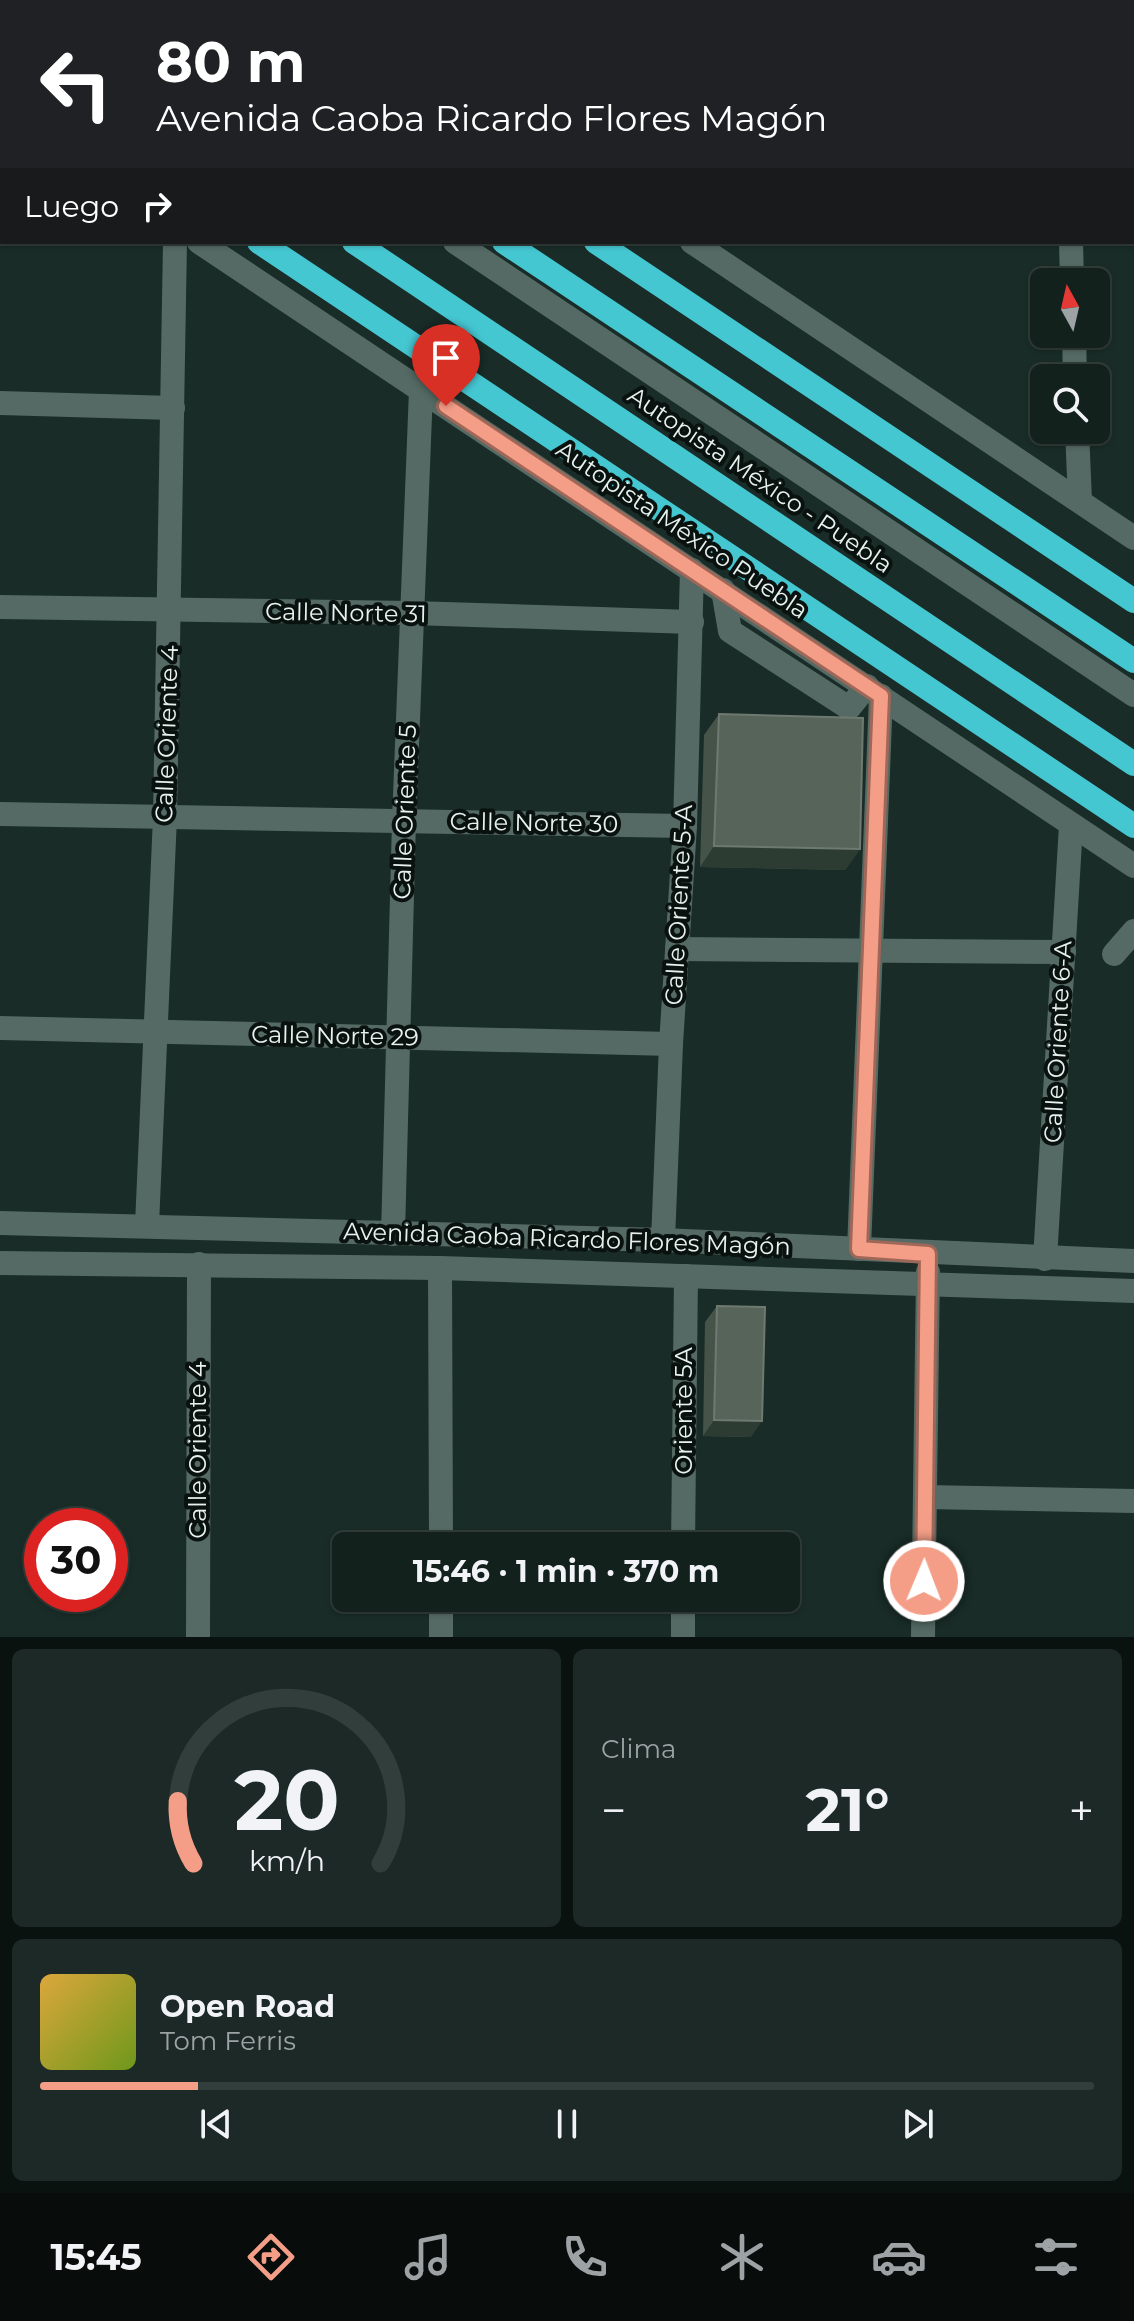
<!DOCTYPE html>
<html lang="es">
<meta charset="utf-8">
<style>
:root{--surface:#13211d;--page:#1c2926;--text:#f1f3f6;--muted:#9da3a4;--line:#323e3b;--accent:#f49e87}
body{margin:0;font-family:Montserrat,sans-serif;background:var(--page);color:var(--text);height:100vh;display:flex;flex-direction:column;font-size:30px;white-space:nowrap}
*{box-sizing:border-box;margin:0}
p{font-size:26px;color:var(--muted)}
.icon{flex:none;width:44px;height:44px;fill:none;stroke:currentColor;stroke-width:2;stroke-linecap:round;stroke-linejoin:round}
.map{position:relative;height:1637px;overflow:hidden}
.details{display:flex;flex-direction:column;gap:12px;padding:12px;background:#0a1210;flex:1}
.details>*{flex:none}
.banner{position:absolute;left:0px;top:0px;width:1134px;height:244px;box-shadow:0 2px 6px #0004,0 0 0 2px var(--line);background:#202124;color:#fff;overflow:hidden}
.needle{width:52px;rotate:352deg}
.tools{position:absolute;left:1030px;top:268px;display:grid;gap:16px}
.tools a{display:grid;place-items:center;width:80px;height:80px;border-radius:12px;background:var(--surface);box-shadow:0 2px 6px #0004,0 0 0 2px var(--line);font-size:40px}
.speed{position:absolute;left:24px;top:1508px;display:flex;gap:16px;font-size:40px;font-weight:700;text-align:center}
.speed>*{display:grid;place-content:center;width:104px;height:104px;border-radius:50%;background:var(--surface);box-shadow:0 2px 6px #0004,0 0 0 2px var(--line);line-height:1}
.speed .limit{border:12px solid #d22;background:#fff;color:#111}
.pin{position:absolute;display:grid;place-items:center;width:68px;height:68px;color:#fff;margin:-82px -34px;border-radius:50% 50% 50% 0;rotate:-45deg;box-shadow:0 0 8px #0007}
.pin .icon{rotate:45deg}
.me{position:absolute;width:88px;margin:-44px;rotate:1deg;stroke-linejoin:round;filter:drop-shadow(0 0 6px #0008)}
.turn{display:flex;align-items:center;gap:28px;height:168px;padding:0 24px;font-size:36px}
.turn .icon{width:104px;height:104px;stroke-width:2.5}
.turn b{display:block;font-size:56px;line-height:68px}
.then{display:flex;align-items:center;height:76px;padding:0 24px;background:#0003;gap:16px;font-size:30px}
.big{font-size:60px;font-weight:700;line-height:1.1}
.details .widget{flex:1;display:flex;flex-direction:column;justify-content:center;gap:12px;min-width:0;padding:0 28px;border-radius:12px;background:var(--page)}
.details .dial{align-items:center;gap:0}
.dial svg{height:208px;overflow:visible;fill:none;stroke:var(--line);stroke-width:7;stroke-linecap:round;text-anchor:middle}
.dial text{fill:var(--text);stroke:none}
.song{display:flex;align-items:center;gap:24px}
.cover{width:96px;height:96px;border-radius:12px;background:linear-gradient(135deg,hsl(40 70% 55%),hsl(80 70% 35%))}
.played{height:8px;border-radius:4px;background:linear-gradient(90deg,var(--accent) 15%,var(--line) 15%)}
.keys{display:flex;justify-content:space-around;direction:ltr}
.heat{display:flex;justify-content:space-between;align-items:center;font-size:44px;direction:ltr}
.details .tiles{flex:1;display:grid;gap:12px;grid-template-columns:1fr 1fr}
.widget:last-child{grid-column:span 2}
.trip{position:absolute;left:332px;top:1532px;width:468px;height:80px;border-radius:12px;background:var(--surface);box-shadow:0 2px 6px #0004,0 0 0 2px var(--line);font-weight:700;line-height:80px;text-align:center}
.dock{display:flex;height:128px;justify-content:space-around;align-items:center;background:#080d0c;color:var(--muted)}
.dock .icon{width:56px;height:56px}
.dock .selected{color:var(--accent)}
.dock b{font-size:36px;color:var(--text)}
.map>svg:first-child{display:block}
.lines{fill:none;stroke-linecap:round;stroke-linejoin:round}
.minor{stroke:#556a64;stroke-width:24}
.highway{stroke:#45c7d2;stroke-width:24}
.wall{fill:#465348}
.shaded-wall{fill:#2d3c33}
.building{fill:#57645a;stroke:#6e7a71;stroke-width:2}
.route-casing{stroke:#9f6758;stroke-width:20}
.route{stroke:#f49e87;stroke-width:14}
.labels{text-anchor:middle;stroke-width:8;stroke-linejoin:round;paint-order:stroke}
.street-label{font-size:24px;fill:#e7f2ef;stroke:#0a1210}
</style>
<div class="map">
<svg width="1134" height="1637" viewBox="0 0 1134 1637">
<rect width="100%" height="100%" fill="#192c27"/>
<g class="lines">
<!-- minor -->
<g class="minor">
<polyline points="92,0 95,2"/>
<polyline points="120,0 123,2"/>
<polyline points="331,0 335,2"/>
<polyline points="359,0 359,2"/>
<polyline points="523,0 590,2"/>
<polyline points="1016,0 1017,2"/>
<polyline points="1132,11 1134,11"/>
<polyline points="0,109 2,111"/>
<polyline points="0,198 2,198"/>
<polyline points="1132,219 1134,219"/>
<polyline points="199,242 1134,866"/>
<polyline points="455,242 1134,695"/>
<polyline points="692,242 1134,538"/>
<polyline points="1071,242 1072,282"/>
<polyline points="1074,334 1075,378"/>
<polyline points="0,403 173,408"/>
<polyline points="1077,430 1080,501"/>
<polyline points="723,590 730,631 849,708 867,686"/>
<polyline points="0,607 413,613 692,622"/>
<polyline points="0,814 685,826"/>
<polyline points="677,949 1064,952"/>
<polyline points="1114,954 1134,931"/>
<polyline points="0,1028 671,1044"/>
<polyline points="0,1223 663,1240 1134,1261"/>
<polyline points="147,1225 165,817 175,242"/>
<polyline points="393,1234 404,821 421,390"/>
<polyline points="663,1240 671,1044 685,826 692,570"/>
<polyline points="859,1249 881,696"/>
<polyline points="1045,1259 1071,825"/>
<polyline points="0,1263 440,1268 1134,1291"/>
<polyline points="440,1268 441,1546"/>
<polyline points="925,1497 1134,1501"/>
<polyline points="683,1546 686,1276"/>
<polyline points="441,1598 441,1637"/>
<polyline points="198,1637 199,1264"/>
<polyline points="683,1637 683,1598"/>
<polyline points="923,1637 928,1272"/>
</g>
<!-- highway -->
<g class="highway">
<polyline points="140,0 143,2"/>
<polyline points="233,0 236,2"/>
<polyline points="0,4 2,6"/>
<polyline points="0,68 2,69"/>
<polyline points="259,242 1134,826"/>
<polyline points="354,242 1134,764"/>
<polyline points="504,242 1134,661"/>
<polyline points="596,242 1134,601"/>
</g>
</g>
<!-- wall -->
<g class="wall">
<polygon points="719,714 860,849 845,870 700,867 704,735"/>
<polygon points="717,1306 751,1437 703,1436 705,1322"/>
</g>
<!-- shaded-wall -->
<g class="shaded-wall">
<polygon points="714,846 860,849 845,870 700,867"/>
<polygon points="714,1420 762,1421 751,1437 703,1436"/>
</g>
<!-- building -->
<g class="building">
<polygon points="719,714 863,718 860,849 714,846"/>
<polygon points="717,1306 765,1307 762,1421 714,1420"/>
</g>
<g class="lines">
<!-- route casing -->
<g class="route-casing">
<polyline id="route" points="446,406 881,696 859,1249 928,1254 924,1581"/>
</g>
<!-- route -->
<use href="#route" class="route"/>
</g>
<g class="labels">
<!-- street labels -->
<g class="street-label">
<text transform="translate(760 480) rotate(34)" y="8">Autopista México - Puebla</text>
<text transform="translate(682 530) rotate(34)" y="8">Autopista México Puebla</text>
<text transform="translate(346 613) rotate(1)" y="8">Calle Norte 31</text>
<text transform="translate(167 734) rotate(-88)" y="8">Calle Oriente 4</text>
<text transform="translate(405 812) rotate(-88)" y="8">Calle Oriente 5</text>
<text transform="translate(534 823) rotate(1)" y="8">Calle Norte 30</text>
<text transform="translate(679 905) rotate(-87)" y="8">Calle Oriente 5-A</text>
<text transform="translate(335 1036) rotate(1)" y="8">Calle Norte 29</text>
<text transform="translate(1058 1042) rotate(-87)" y="8">Calle Oriente 6-A</text>
<text transform="translate(567 1239) rotate(2)" y="8">Avenida Caoba Ricardo Flores Magón</text>
<text transform="translate(684 1411) rotate(-90)" y="8">Oriente 5A</text>
<text transform="translate(198 1450) rotate(-90)" y="8">Calle Oriente 4</text>
</g>
</g>
</svg>
<div class="tools">
<a><svg class="needle" viewBox="-14 -14 28 28"><path d="M0-13l5 13h-10z" fill="#e53935"/><path d="M0 13l5-13h-10z" fill="#9da3a4"/></svg></a>
<a><svg class="icon" aria-label="search" viewBox="0 0 24 24"><circle cx="10" cy="10" r="6"/><path d="M15 15l6 6"/></svg></a>
</div>
<div class="speed"><div class="limit">30</div></div>
<div class="pin" style="left:446px;top:406px;background:#d93025"><svg class="icon" aria-label="arrive" viewBox="0 0 24 24"><path d="M6 21V4h12l-3 4 3 4H6"/></svg></div>
<svg class="me" style="left:924px;top:1581px" viewBox="-20 -20 40 40"><circle r="17" fill="#f49e87" stroke="#fff" stroke-width="3"/><path d="M0-11L8 9 0 5-8 9z" fill="#fff"/></svg>
<div class="trip">15:46 · 1 min · 370 m</div>
<div class="banner">
<div class="turn"><svg class="icon" aria-label="left" viewBox="0 0 24 24"><path d="M17 20v-9H6M10 6l-5 5 5 5"/></svg><div><b>80 m</b>Avenida Caoba Ricardo Flores Magón</div></div>
<div class="then">Luego<svg class="icon" aria-label="right" viewBox="0 0 24 24"><path d="M7 20v-9h11M14 6l5 5-5 5"/></svg></div>
</div>
</div>
<section class="details">
<div class="tiles">
<div class="widget dial"><svg viewBox="0 0 100 80">
<path d="M14 69A42 42 0 1 1 86 69"/>
<path d="M14 69A42 42 0 0 1 8 45" stroke="#f49e87"/>
<text x="50" y="56" font-size="32" font-weight="700">20</text>
<text x="50" y="72" font-size="11">km/h</text>
</svg></div>
<div class="widget"><p>Clima</p>
<div class="heat"><a>−</a><b class="big">21°</b><a>+</a></div>
</div>
<div class="widget">
<div class="song"><i class="cover"></i><div><b>Open Road</b><p>Tom Ferris</p></div></div>
<div class="played"></div>
<div class="keys"><svg class="icon" aria-label="previous" viewBox="0 0 24 24"><path d="M18 5L8 12l10 7zM5 5v14"/></svg><svg class="icon" aria-label="pause" viewBox="0 0 24 24"><path d="M8 5v14M16 5v14"/></svg><svg class="icon" aria-label="next" viewBox="0 0 24 24"><path d="M6 5l10 7-10 7zM19 5v14"/></svg></div>
</div>
</div>
</section>
<nav class="dock">
<b>15:45</b>
<svg class="icon selected" aria-label="directions" viewBox="0 0 24 24"><path d="M12 3l9 9-9 9-9-9zM9 14v-3h6M13 9l2 2-2 2"/></svg>
<svg class="icon" aria-label="music" viewBox="0 0 24 24"><path d="M9 18V5l10-2v13"/><circle cx="6" cy="18" r="3"/><circle cx="16" cy="16" r="3"/></svg>
<svg class="icon" aria-label="phone" viewBox="0 0 24 24"><path d="M5 4h4l2 5-3 2q2 4 5 5l2-3 5 2v4C11 20 4 13 5 4z"/></svg>
<svg class="icon" aria-label="climate" viewBox="0 0 24 24"><path d="M12 3v18M4 7l16 10M4 17L20 7"/></svg>
<svg class="icon" aria-label="car" viewBox="0 0 24 24"><path d="M5 17H2v-5l4-1 3-4h7l3 4 3 1v5h-3M9 17h6M6 11h13"/><circle cx="7" cy="17" r="2"/><circle cx="17" cy="17" r="2"/></svg>
<svg class="icon" aria-label="filters" viewBox="0 0 24 24"><path d="M4 7h16M4 17h16"/><circle cx="9" cy="7" r="2"/><circle cx="15" cy="17" r="2"/></svg>
</nav>
